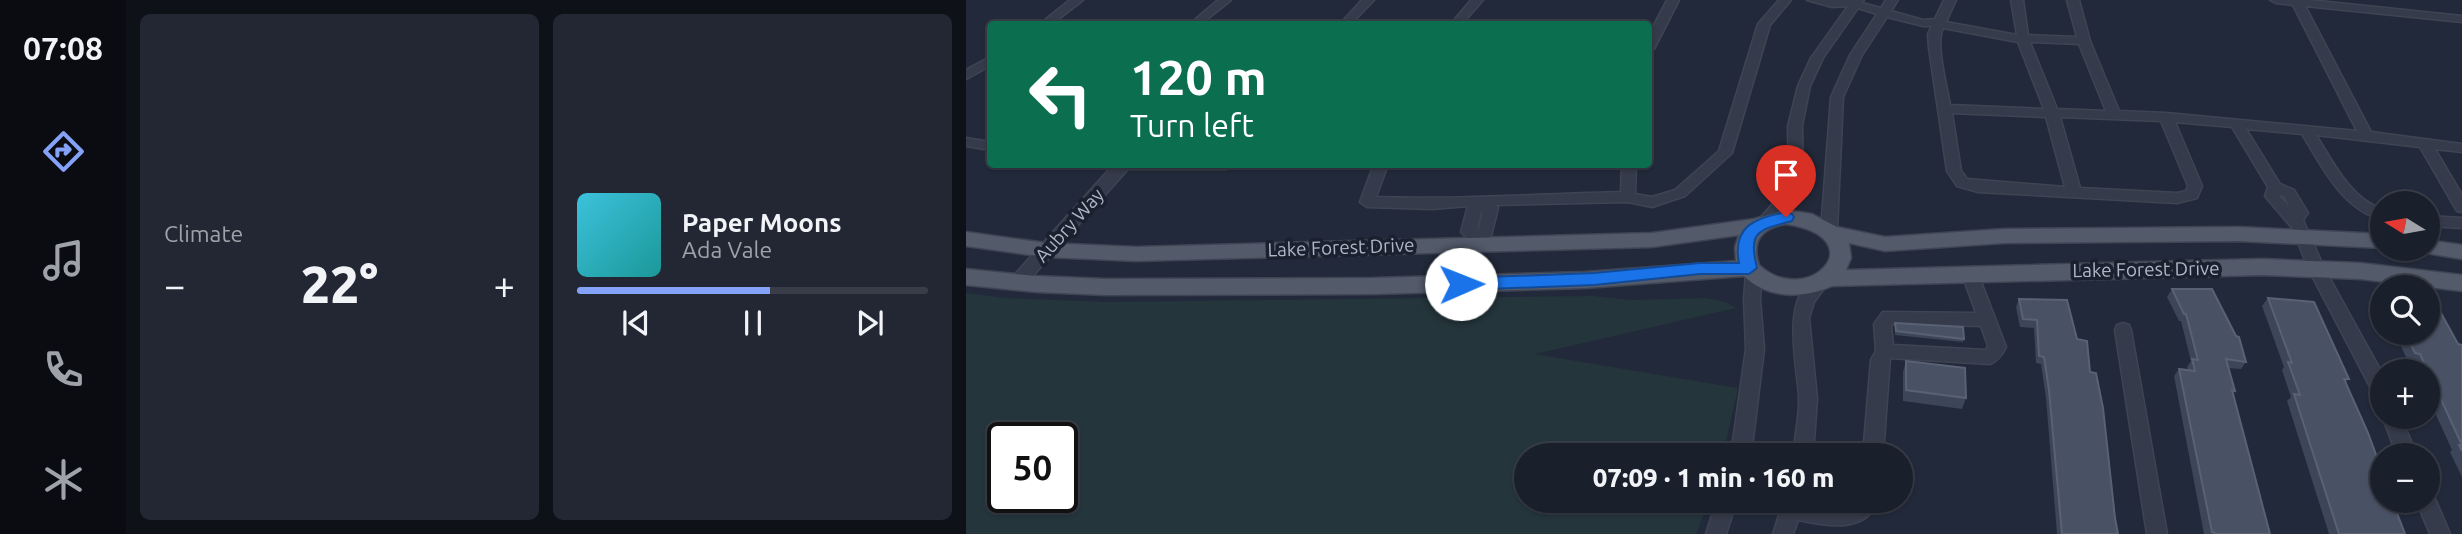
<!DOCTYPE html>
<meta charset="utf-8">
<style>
:root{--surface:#1a1f2c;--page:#232734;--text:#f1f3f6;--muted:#9fa2a9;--line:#383d48;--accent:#84a2f7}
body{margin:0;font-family:Ubuntu,sans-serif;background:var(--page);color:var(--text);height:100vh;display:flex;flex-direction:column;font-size:26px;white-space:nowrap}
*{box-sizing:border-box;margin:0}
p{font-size:23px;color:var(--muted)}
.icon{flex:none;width:38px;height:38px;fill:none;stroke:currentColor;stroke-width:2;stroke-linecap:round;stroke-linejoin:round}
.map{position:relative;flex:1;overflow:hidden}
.details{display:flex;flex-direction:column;gap:14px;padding:14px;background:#0e1118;width:840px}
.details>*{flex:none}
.banner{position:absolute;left:21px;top:21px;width:665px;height:147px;border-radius:7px;box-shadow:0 2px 5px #0004,0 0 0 2px var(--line);background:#0b6e4f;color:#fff;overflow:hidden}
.needle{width:46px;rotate:281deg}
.tools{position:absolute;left:1404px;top:191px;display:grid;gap:14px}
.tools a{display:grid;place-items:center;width:70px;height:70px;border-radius:50%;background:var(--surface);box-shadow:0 2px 5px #0004,0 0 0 2px var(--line);font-size:35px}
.speed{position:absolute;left:21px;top:422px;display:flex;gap:14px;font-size:35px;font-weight:700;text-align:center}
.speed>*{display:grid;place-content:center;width:91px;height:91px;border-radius:50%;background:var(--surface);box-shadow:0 2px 5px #0004,0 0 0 2px var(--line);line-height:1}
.speed .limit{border:4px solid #111;border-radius:10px;background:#fff;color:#111}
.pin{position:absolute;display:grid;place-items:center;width:60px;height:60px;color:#fff;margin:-72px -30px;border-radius:50% 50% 50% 0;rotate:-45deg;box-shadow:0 0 7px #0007}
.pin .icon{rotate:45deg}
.me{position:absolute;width:77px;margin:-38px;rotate:89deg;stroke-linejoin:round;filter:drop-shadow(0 0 5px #0008)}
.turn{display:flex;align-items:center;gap:24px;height:147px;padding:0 28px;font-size:32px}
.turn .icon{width:91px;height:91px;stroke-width:2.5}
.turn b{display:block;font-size:49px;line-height:60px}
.big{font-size:52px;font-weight:800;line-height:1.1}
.details .tile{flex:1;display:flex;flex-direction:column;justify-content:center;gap:10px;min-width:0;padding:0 24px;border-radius:10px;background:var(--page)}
.song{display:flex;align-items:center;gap:21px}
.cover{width:84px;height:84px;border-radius:10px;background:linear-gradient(135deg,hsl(190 70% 55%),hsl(180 70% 35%))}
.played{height:7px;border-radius:4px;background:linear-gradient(90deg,var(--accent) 55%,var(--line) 55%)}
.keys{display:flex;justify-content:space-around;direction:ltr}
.heat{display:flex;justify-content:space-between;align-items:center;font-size:38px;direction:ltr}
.details .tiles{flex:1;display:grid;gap:14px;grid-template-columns:repeat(2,1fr)}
.trip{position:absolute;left:548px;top:443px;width:399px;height:70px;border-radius:35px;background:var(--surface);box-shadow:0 2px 5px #0004,0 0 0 2px var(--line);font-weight:800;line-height:70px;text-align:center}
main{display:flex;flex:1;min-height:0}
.tabs{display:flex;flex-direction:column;width:126px;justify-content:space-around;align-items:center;background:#0a0c12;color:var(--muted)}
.tabs .icon{width:49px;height:49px}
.tabs .on{color:var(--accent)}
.tabs b{font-size:32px;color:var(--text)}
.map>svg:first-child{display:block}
.green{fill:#24353b;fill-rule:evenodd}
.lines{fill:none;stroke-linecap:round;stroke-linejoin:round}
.minor-casing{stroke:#3f4453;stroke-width:3}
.major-casing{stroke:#3f4453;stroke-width:3}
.minor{fill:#353b4a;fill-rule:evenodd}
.major{fill:#535a6a;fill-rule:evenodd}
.wall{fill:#3d4558}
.building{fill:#495164;stroke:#596173;stroke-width:2}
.route{fill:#1a73e8;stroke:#114b97;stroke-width:2}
.labels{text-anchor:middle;stroke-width:7;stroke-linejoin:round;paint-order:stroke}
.street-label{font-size:19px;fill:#b0b6c6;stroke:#1b202f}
</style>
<main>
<nav class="tabs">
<b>07:08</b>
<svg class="icon on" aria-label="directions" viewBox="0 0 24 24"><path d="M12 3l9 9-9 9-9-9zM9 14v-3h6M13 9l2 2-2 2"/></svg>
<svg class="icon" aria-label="music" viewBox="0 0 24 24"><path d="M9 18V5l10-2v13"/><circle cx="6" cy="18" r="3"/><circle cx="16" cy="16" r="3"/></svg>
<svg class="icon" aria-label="phone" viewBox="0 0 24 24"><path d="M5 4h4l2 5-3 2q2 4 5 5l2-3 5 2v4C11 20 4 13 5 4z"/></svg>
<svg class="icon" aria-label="climate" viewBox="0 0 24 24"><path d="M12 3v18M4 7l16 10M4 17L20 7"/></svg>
</nav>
<section class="details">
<div class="tiles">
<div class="tile"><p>Climate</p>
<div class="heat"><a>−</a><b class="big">22°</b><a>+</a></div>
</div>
<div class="tile">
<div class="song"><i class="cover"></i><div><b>Paper Moons</b><p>Ada Vale</p></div></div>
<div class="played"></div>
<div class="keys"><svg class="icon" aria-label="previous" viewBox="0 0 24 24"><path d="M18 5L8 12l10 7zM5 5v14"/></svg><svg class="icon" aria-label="pause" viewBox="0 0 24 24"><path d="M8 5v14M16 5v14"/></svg><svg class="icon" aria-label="next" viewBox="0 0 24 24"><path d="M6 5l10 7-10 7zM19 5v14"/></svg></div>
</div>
</div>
</section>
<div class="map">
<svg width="1496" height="534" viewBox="0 0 1496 534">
<rect width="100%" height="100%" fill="#22293a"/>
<!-- green -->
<path class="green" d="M 0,293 L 39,298 L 142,302 L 628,296 L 665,300 L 741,298 L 759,302 L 770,308 L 569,354 L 772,388 L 757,455 L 560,455 L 560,500 L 743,501 L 730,534 L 0,534 ZM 37,438 L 96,438 L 96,497 L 37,497 Z"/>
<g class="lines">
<!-- minor casing -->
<g class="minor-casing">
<g id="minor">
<polygon points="104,0 117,0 86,24 74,24"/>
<polygon points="252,0 265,0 235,24 224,24"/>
<polygon points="396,0 408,0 385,24 374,24"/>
<polygon points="505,0 517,0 496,24 485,24"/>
<polygon points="701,0 713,0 688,49 682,52 682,37"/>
<path d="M 813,0 L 825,0 L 804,25 L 766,153 L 719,196 L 686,207 L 662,202 L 530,205 L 532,208 L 525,236 L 518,241 L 514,248 L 504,248 L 503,240 L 495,232 L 502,206 L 466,209 L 401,207 L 394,202 L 408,164 L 422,164 L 410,197 C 491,200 573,194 655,192 L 656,164 L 670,164 L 669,194 L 686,197 L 709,190 L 753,151 L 792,24 ZM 517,211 L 513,229 L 511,230 L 515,212 Z"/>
<path d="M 841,0 L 898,0 L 896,3 L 915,8 L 920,0 L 932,0 L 925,11 L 957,20 L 969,19 L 978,0 L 990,0 L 980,22 L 1051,35 L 1045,0 L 1057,0 L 1062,35 L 1111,37 L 1101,0 L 1113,0 L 1124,41 L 1153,111 L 1200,113 L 1391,131 L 1327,5 L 1310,3 L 1304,0 L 1343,0 L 1496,16 L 1496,22 L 1339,6 L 1405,132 L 1496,144 L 1496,152 L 1469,149 L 1496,195 L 1496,212 L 1491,211 L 1454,147 L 1350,135 C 1367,162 1384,198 1416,209 L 1416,220 C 1375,208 1357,168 1336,134 L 1280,129 L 1314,184 L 1328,190 L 1342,213 L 1337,220 L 1358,268 L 1416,373 L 1416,400 L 1410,398 L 1342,268 L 1327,229 L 1299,196 L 1302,187 L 1266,127 L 1209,122 L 1236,186 L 1231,198 L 1211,203 L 1012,192 L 991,186 L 981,171 L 963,48 L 962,34 L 966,26 L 957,26 L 921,17 L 896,55 L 877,97 L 871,230 L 863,235 L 855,230 L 865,97 L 884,55 L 911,14 L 892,8 L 857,58 L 844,86 L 836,126 L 837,180 L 834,191 L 805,225 L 795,225 L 793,221 L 795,217 L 820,189 L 823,180 L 822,126 L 832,86 L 845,58 L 882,6 L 866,7 ZM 977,28 L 1052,42 L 1078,109 L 984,105 C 981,86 969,44 977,28 ZM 1064,42 L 1113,44 L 1140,111 L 1091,109 ZM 986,113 L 1080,117 L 1099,187 L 1001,179 L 995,171 ZM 1094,117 L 1195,121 L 1222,186 L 1220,191 L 1211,193 L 1114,188 ZM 1314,195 L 1318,196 L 1324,207 L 1314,197 Z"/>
<polygon points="24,57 24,66 0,79 0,70"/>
<polygon points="0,138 24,142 24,150 0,146"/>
<polygon points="148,164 267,164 260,169 162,169 56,288 44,288 42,284 44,280"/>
<polygon points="1461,216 1496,218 1496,228 1461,226"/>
<polygon points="788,268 796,274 794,298 798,349 785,455 765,455 780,349 778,298 780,274"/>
<path d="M 1004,268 L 1012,274 L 1040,347 C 1036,355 1032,361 1024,364 L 924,358 L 917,455 L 897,455 L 905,360 L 910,351 L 908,324 L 917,312 L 1010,313 L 996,274 ZM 927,324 L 1015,326 L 1022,346 L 1020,350 L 927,345 L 925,326 Z"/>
<path d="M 854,277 L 860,279 L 862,283 L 848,302 L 843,318 L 851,399 L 847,455 L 827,455 C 829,436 834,415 833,396 C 831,365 813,290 854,277 Z"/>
<polygon points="1157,323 1163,325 1165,330 1201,534 1181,534 1149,330 1151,325"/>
<polygon points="1416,416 1434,416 1451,455 1431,455"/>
<polygon points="1461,491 1467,494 1484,534 1464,534 1450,500 1461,500"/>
<polygon points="751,500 771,500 760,534 740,534"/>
<path d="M 818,500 L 838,500 L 869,508 L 884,507 L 892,500 L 914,500 C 898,534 862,526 832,520 L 827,534 L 807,534 Z"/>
</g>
</g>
<!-- major casing -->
<g class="major-casing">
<g id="major">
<path d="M 820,210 L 846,214 L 871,227 L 919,237 L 1038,229 L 1273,227 L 1416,234 L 1416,248 L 1273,241 L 1038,243 L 919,251 L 883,243 L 885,258 L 880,270 L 1296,259 L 1394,263 L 1496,275 L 1496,291 L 1394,279 L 1296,275 L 866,286 C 838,299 801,299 778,276 L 619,288 L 407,294 L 140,295 L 70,292 L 0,285 L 0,269 L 70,276 L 140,279 L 407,278 L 619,272 L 770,261 L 769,247 L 773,235 L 686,247 L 170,261 L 80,257 L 0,246 L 0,232 L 80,243 L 170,247 L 686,233 L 788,219 ZM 820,224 C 911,238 841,310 793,265 C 785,240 796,228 820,224 Z"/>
<polygon points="1461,240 1496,245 1496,259 1454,252 1452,248 1461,248"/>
</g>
</g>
<!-- minor -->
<use href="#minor" class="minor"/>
<!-- major -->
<use href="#major" class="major"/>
</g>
<!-- wall -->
<g class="wall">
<polygon points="1206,289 1280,362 1275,369 1262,368 1269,391 1266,394 1304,534 1238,534 1208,376 1213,369 1222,370 1221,367 1225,361 1215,321 1213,321 1201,297"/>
<polygon points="1302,298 1383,379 1380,382 1439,534 1363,534 1321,401 1325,397 1316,370 1318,367 1296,306"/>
<polygon points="1053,299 1111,339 1124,372 1152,534 1091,534 1080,398 1075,364 1070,363 1068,328 1054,327 1050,307"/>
<polygon points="929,323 998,339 997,342 929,335"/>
<polygon points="1428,332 1461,332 1496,345 1496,477 1484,452 1486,450 1461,395 1461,371 1451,371 1446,362 1442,361"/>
<polygon points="940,361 1000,398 996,409 937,401 937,372"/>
</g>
<!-- building -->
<g class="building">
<polygon points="1206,289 1246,289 1270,336 1273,337 1280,362 1260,359 1269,391 1266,390 1304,534 1249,534 1249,533 1246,532 1213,369 1229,371 1226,359 1232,360 1220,314 1218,314"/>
<polygon points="1302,298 1348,302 1383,379 1378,379 1402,433 1416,471 1416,500 1426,500 1439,534 1373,534 1328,394 1334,395 1322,362 1326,363"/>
<polygon points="1053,299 1101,300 1111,339 1121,341 1124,372 1130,373 1137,408 1149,518 1152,534 1096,534 1083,390 1078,357 1073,356 1071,320 1057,319"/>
<polygon points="1461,303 1470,304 1492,344 1496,345 1496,451 1493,445 1496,445 1454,354 1449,353 1439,332 1461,332"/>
<polygon points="929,323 997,327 998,339 930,331"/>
<polygon points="940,361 999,368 1000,398 940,390"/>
</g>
<!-- route -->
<path class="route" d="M 820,212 L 826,214 L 828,217 L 826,221 C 792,230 782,231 791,268 L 783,274 L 734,274 L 628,285 L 495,290 L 487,284 L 495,278 L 628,273 L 734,263 L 773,263 C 766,226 789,218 820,212 Z"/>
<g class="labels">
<!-- street labels -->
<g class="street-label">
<text transform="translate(103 225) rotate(-48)" y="7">Aubry Way</text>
<text transform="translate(375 247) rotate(-2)" y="7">Lake Forest Drive</text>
<text transform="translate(1180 269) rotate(-1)" y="7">Lake Forest Drive</text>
</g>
</g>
</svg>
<div class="tools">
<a><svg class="needle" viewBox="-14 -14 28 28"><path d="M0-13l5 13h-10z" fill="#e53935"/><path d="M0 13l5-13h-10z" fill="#9fa2a9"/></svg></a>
<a><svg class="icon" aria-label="search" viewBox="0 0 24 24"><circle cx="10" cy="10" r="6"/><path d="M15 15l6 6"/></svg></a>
<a>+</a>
<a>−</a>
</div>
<div class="speed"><div class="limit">50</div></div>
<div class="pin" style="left:820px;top:217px;background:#d93025"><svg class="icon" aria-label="arrive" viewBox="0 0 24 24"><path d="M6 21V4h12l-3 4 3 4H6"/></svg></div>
<svg class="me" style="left:495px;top:284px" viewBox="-20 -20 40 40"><circle r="19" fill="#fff"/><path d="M0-13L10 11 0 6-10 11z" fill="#1a73e8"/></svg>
<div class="trip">07:09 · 1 min · 160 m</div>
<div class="banner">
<div class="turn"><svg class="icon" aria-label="left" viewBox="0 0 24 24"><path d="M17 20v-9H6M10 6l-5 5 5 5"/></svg><div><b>120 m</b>Turn left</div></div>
</div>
</div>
</main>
